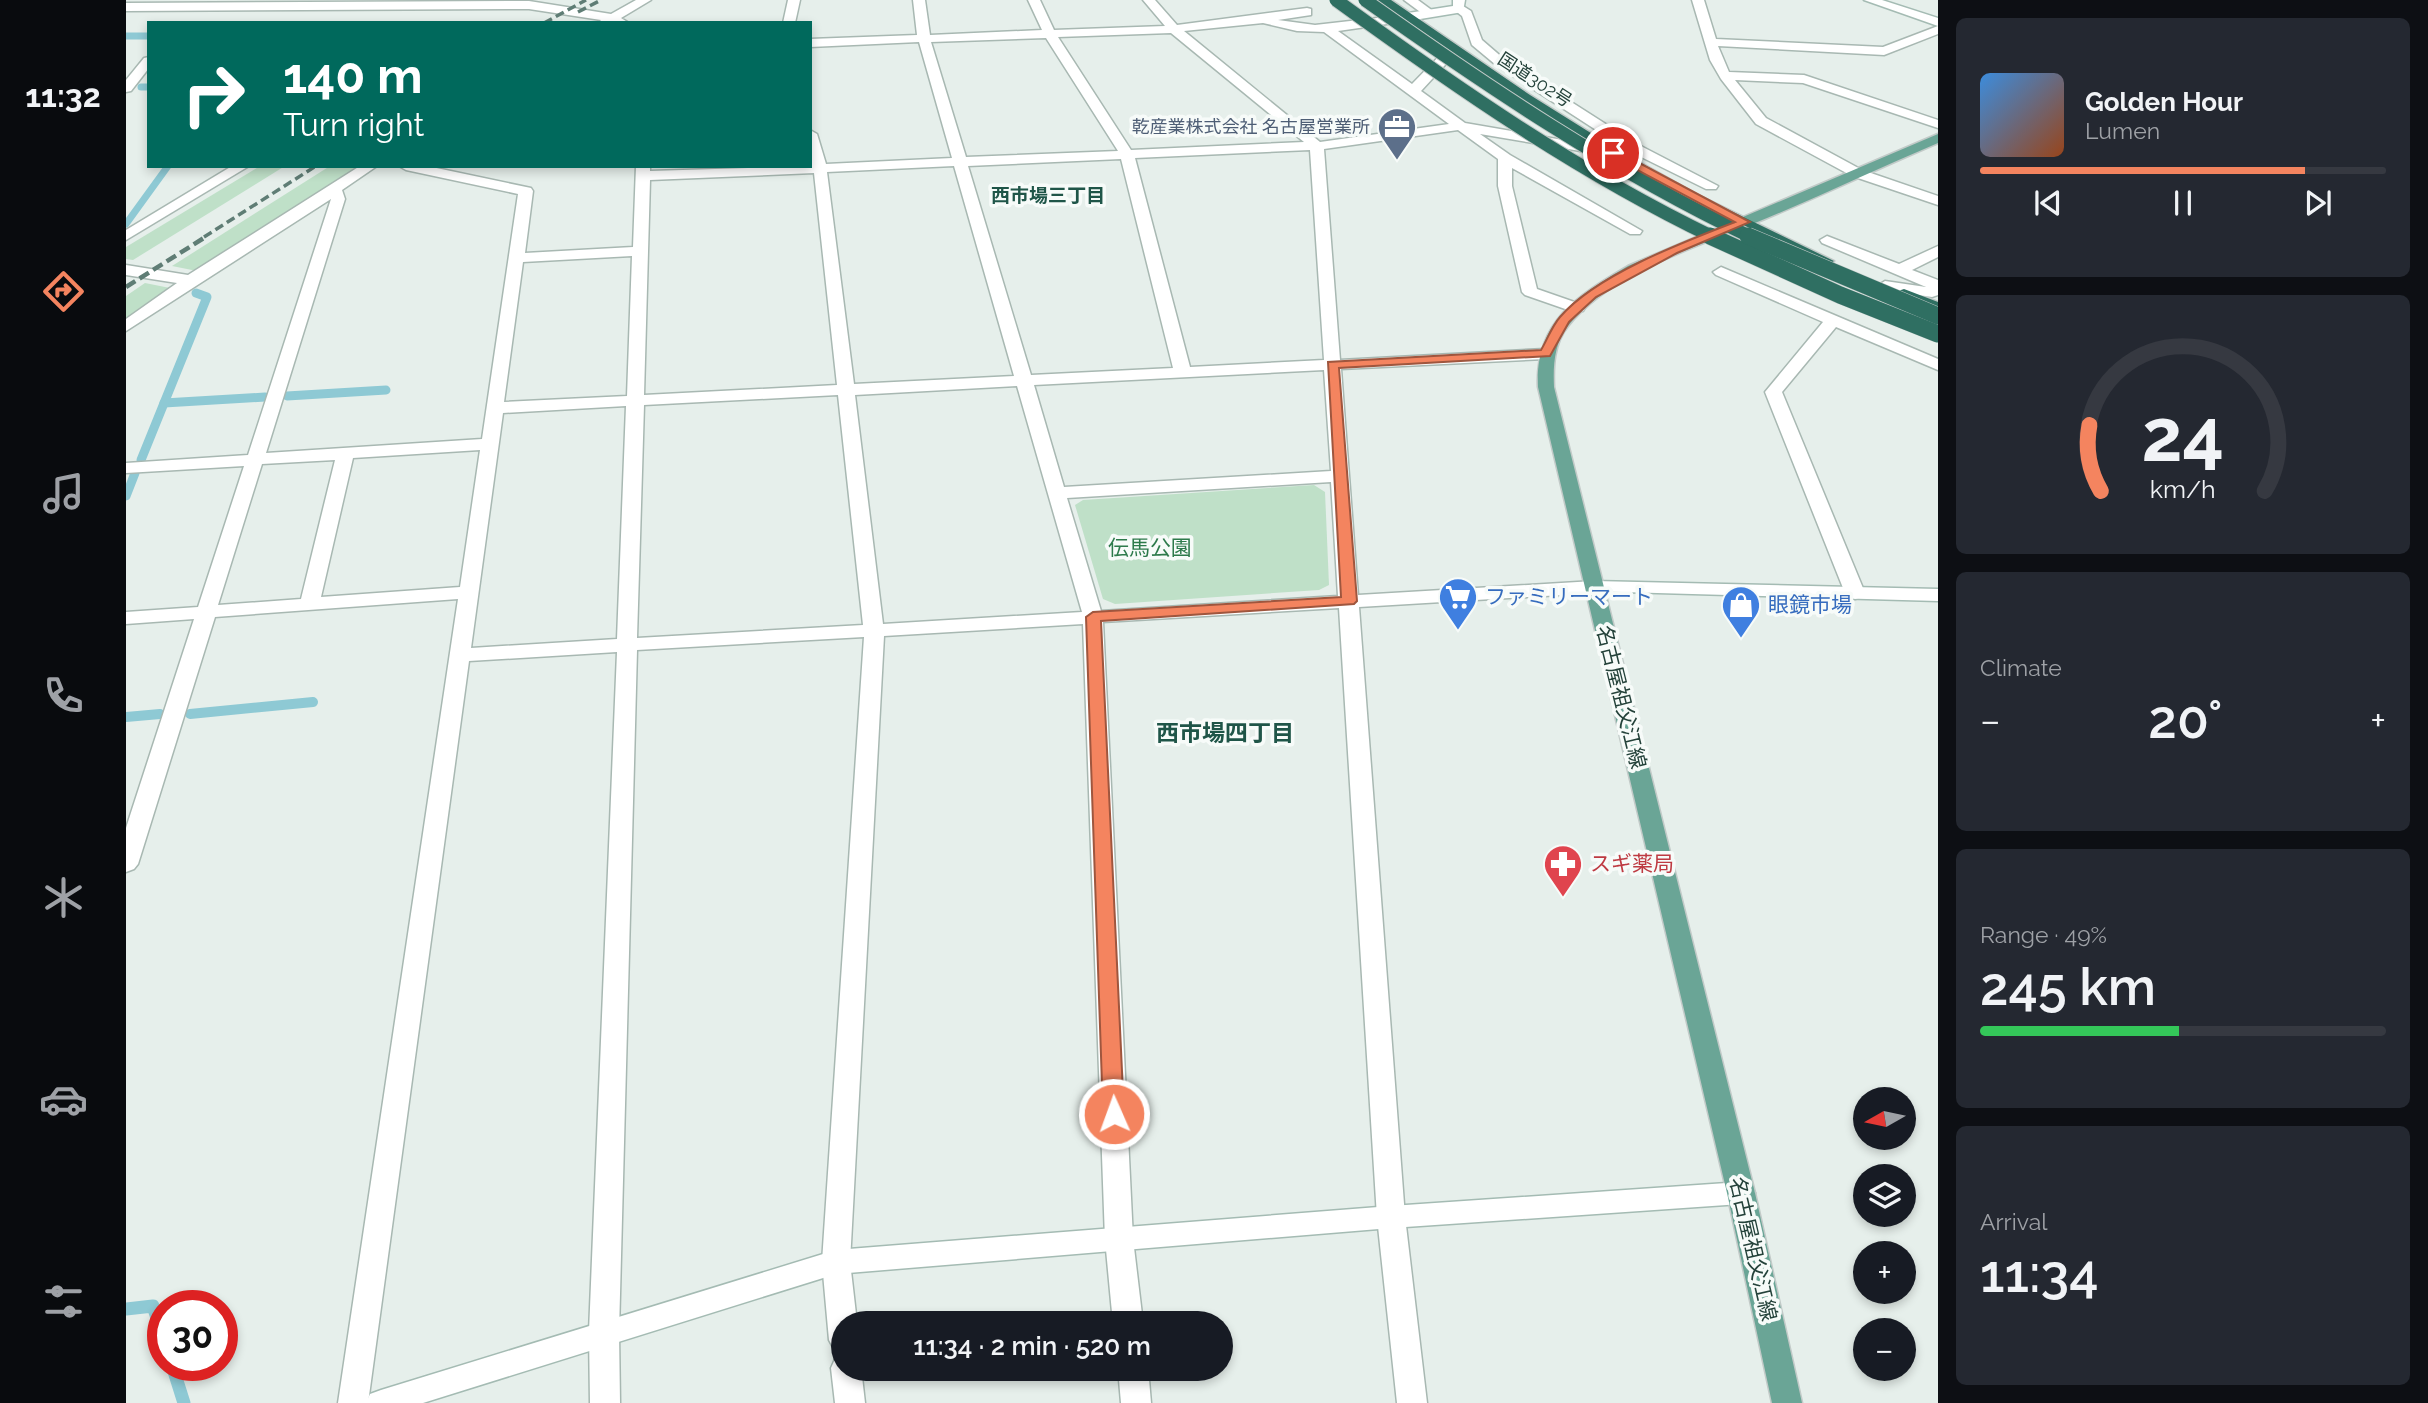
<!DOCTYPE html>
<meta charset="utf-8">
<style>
:root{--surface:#171b24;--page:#242831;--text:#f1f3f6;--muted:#9ea1a6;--line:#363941;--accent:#f4845f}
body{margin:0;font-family:Raleway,"Noto Sans JP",sans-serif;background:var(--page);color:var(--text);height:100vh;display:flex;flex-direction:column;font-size:26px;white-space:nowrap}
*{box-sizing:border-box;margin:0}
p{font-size:23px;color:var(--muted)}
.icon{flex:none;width:38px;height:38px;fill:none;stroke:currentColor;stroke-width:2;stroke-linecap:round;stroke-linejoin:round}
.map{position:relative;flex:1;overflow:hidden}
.side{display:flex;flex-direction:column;gap:18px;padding:18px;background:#0d0f14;width:490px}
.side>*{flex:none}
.guide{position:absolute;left:21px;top:21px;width:665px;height:147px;border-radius:0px;box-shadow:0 4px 10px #0003;background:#00695c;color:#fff;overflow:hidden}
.needle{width:46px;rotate:261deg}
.controls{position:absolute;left:1727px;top:1087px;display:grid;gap:14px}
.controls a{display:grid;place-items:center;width:63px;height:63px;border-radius:50%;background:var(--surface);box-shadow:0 4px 10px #0003;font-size:35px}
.speed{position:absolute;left:21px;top:1290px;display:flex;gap:14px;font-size:35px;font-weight:700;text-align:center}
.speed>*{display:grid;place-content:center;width:91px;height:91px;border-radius:50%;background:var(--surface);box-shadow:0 4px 10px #0003;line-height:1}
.speed .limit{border:10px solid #d22;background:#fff;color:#111}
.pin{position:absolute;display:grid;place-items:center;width:60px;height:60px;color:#fff;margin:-30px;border:4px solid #fff;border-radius:50%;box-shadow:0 2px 7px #0007}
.me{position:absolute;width:77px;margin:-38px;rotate:358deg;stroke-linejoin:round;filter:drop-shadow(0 0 5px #0008)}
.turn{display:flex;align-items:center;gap:24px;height:147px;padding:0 21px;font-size:32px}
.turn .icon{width:91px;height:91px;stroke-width:2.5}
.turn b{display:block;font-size:49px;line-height:60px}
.big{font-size:52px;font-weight:600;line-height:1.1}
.side .tile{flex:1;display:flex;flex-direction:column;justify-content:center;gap:10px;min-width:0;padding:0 24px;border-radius:10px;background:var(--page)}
.side .dial{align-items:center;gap:0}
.dial svg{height:182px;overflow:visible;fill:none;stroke:var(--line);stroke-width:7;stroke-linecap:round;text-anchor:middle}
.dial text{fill:var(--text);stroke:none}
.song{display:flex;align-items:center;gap:21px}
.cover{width:84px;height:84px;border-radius:10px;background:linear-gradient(135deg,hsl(210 70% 55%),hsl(20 70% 35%))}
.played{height:7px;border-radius:4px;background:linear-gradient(90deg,var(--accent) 80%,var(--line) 80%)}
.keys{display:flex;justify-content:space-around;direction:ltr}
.heat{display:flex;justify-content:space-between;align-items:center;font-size:38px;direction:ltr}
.charge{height:10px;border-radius:5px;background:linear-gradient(90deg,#34c759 49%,var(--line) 0)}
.trip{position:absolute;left:705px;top:1311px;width:402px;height:70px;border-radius:35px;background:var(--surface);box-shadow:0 4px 10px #0003;font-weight:600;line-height:70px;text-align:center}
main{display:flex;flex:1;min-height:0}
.menu{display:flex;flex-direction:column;width:126px;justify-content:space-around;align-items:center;background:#090b0e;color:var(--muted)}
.menu .icon{width:49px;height:49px}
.menu .on{color:var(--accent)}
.menu b{font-size:32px;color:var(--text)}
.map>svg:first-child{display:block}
.green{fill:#bfe0c8}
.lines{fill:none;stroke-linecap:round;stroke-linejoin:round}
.stream-far3{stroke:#8ec9d4;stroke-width:7}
.stream-far2{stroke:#8ec9d4;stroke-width:9}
.stream-far1{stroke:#8ec9d4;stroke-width:10}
.stream{stroke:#8ec9d4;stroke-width:13}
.street-casing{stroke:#a8b8b2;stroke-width:3}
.secondary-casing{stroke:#a4bbb3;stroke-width:3}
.primary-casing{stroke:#c2cac8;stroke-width:3}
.highway-casing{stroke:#c2cac8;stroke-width:3}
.street{fill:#fff;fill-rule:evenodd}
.secondary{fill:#fff;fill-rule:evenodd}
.primary{fill:#6aa596;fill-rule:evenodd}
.highway{fill:#2f6f62;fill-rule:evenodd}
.rail-far1{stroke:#5f7d75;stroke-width:3.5;stroke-dasharray:9 4.5;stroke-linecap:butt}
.rail{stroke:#5f7d75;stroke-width:4.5;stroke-dasharray:11 5;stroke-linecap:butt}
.highway-bridge-far1-casing{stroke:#c2cac8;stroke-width:15;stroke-linecap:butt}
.highway-bridge-casing{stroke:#c2cac8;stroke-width:18;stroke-linecap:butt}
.highway-bridge-far1{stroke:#2f6f62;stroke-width:13}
.highway-bridge{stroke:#2f6f62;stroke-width:17}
.route{fill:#f4845f;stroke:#9f563e;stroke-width:2}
.labels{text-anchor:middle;stroke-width:7;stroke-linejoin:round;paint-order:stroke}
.far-street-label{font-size:18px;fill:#24423a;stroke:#f7fbf9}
.far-service-label{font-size:18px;fill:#4e5e75;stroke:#f7fbf9;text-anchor:end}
.far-neighbourhood-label{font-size:19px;font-weight:bold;fill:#1f5548;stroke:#f7fbf9}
.park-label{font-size:21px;fill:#2d7a4b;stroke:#f7fbf9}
.shop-label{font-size:21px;fill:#366cbe;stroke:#f7fbf9;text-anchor:start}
.street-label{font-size:21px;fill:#24423a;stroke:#f7fbf9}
.health-label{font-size:21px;fill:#be3a42;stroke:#f7fbf9;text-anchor:start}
.neighbourhood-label{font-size:23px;font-weight:bold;fill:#1f5548;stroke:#f7fbf9}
</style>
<main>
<nav class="menu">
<b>11:32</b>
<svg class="icon on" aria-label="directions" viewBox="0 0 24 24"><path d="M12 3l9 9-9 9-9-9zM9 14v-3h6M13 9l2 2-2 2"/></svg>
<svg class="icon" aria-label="music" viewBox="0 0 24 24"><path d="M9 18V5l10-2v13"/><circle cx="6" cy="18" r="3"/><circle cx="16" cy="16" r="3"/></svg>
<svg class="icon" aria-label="phone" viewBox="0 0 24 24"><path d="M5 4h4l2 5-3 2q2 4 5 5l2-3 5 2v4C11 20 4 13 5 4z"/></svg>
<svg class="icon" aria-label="climate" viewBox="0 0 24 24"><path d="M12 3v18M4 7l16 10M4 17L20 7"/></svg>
<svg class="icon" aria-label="car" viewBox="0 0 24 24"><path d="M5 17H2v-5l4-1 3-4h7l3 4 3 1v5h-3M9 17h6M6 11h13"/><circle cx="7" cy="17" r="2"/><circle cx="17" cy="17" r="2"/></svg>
<svg class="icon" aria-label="filters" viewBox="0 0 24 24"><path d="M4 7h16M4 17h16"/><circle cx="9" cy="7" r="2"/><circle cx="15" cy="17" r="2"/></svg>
</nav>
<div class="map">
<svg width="1812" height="1403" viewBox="0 0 1812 1403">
<rect width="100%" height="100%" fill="#e6efeb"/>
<!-- green -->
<g class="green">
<polygon points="134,166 159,166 7,260 0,259 0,247"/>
<polygon points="204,166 233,166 71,271 46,266"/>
<polygon points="19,283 44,288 0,319 0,296"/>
<polygon points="1188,485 1199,492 1203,585 1193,590 989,604 977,599 949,505 957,500"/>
</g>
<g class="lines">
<!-- stream-far3 -->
<g class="stream-far3">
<polyline points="0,36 23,36"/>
<polyline points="15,87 23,87"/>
<polyline points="0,224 42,166"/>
</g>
<!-- stream-far2 -->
<g class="stream-far2">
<polyline points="161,396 260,390"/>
<polyline points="38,403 139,397"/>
<polyline points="15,460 81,297 70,293"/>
<polyline points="0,496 9,473"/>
</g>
<!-- stream-far1 -->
<g class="stream-far1">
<polyline points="64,714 187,702"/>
<polyline points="0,717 34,714"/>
</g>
<!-- stream -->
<g class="stream">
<polyline points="0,1309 27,1306 37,1336"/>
<polyline points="46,1365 58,1403"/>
</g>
<!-- street casing -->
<g class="street-casing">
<g id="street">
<polygon points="510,0 525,0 495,18 503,23 472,23 475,20 403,9 0,11 0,3 403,1 485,14"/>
<polygon points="662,0 674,0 669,23 657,23"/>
<path d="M 787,0 L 799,0 L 804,35 L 916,30 L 902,0 L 914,0 L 928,30 L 1039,26 L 1017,0 L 1029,0 L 1051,25 L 1181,8 L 1185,9 L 1185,15 L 1152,20 L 1189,25 L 1286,14 L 1286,20 L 1282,21 L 1212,31 L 1286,84 L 1323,46 L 1331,46 L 1331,52 L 1295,91 L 1339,123 L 1477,147 L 1479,150 L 1472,154 L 1354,134 L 1384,155 L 1516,231 L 1514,234 L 1504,234 L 1386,168 L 1386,186 L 1411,289 L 1457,305 L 1459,308 L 1457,311 L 1445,311 L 1399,295 L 1396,292 L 1372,186 L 1372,159 L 1332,130 L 1198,149 L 1214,360 L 1419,349 L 1427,354 L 1419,359 L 1215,369 L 1232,595 L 1468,581 L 1478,587 L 1468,593 L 1233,607 L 1279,1217 L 1301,1403 L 1271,1403 L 1251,1217 L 1213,608 L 977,622 L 1007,1239 L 1017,1323 L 987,1323 L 979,1239 L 957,624 L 758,636 L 724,1262 L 731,1323 L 718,1323 L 718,1352 L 708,1349 L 703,1340 L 696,1262 L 738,637 L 511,650 L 493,1332 L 494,1403 L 464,1403 L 463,1332 L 491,652 L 343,661 L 242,1403 L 212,1403 L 332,599 L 89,617 L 12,864 L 8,869 L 0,872 L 0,828 L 68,619 L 0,624 L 0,612 L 72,607 L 118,466 L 0,473 L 0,463 L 122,455 L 205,199 L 0,331 L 0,319 L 51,283 L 0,275 L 0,265 L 62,275 L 234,166 L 251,166 L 216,190 L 219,199 L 140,453 L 356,439 L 392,194 L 280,170 L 273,166 L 301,166 L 405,188 L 407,191 L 399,253 L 507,247 L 510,166 L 524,166 L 524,171 L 684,166 L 684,130 L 691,134 L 700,164 L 826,158 L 793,42 L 684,47 L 684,39 L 791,35 ZM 1137,23 L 1171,31 L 1198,32 L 1323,124 L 1194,142 L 1058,31 ZM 1045,33 L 1178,142 L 1005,150 L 932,37 ZM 920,38 L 992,151 L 840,157 L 805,42 ZM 1184,150 L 1198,360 L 1064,367 L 1009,158 ZM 995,159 L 1047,368 L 905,375 L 842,166 ZM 828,166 L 888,376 L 728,384 L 701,172 ZM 688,173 L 711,385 L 518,395 L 524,180 ZM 506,256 L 501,396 L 378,402 L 397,262 ZM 1198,370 L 1205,471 L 938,487 L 908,385 ZM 891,386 L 956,612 L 757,624 L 729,395 ZM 712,395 L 737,625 L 511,638 L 518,405 ZM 500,406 L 491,639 L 345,648 L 377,413 ZM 354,450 L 334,587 L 195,597 L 227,458 ZM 209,460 L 175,599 L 92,605 L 136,464 ZM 1205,482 L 1212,596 L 975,611 L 941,498 Z"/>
<polygon points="1278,0 1292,0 1311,14 1301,17"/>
<polygon points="1566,0 1578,0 1590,39 1757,47 1812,26 1812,34 1758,55 1592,46 1603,72 1678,75 1812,120 1812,128 1677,83 1609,80 1640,118 1736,170 1812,196 1812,205 1726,176 1630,124 1595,79 1584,60"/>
<polygon points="1329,6 1337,6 1345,11 1356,40 1378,59 1511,144 1592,186 1590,189 1580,189 1501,150 1370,65 1346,45 1336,16 1327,9"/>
<polygon points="23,57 23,68 5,91 0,92 0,80 18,58"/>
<polygon points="106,166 123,166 0,240 0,230"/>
<polygon points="1701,236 1773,264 1812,246 1812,257 1786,270 1812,280 1812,295 1806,297 1754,289 1751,286 1759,281 1800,287 1696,243 1694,240"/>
<polygon points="1595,267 1812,359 1812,370 1710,327 1656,392 1739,593 1736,597 1729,599 1719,593 1639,392 1697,322 1590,275 1587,272"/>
<polygon points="718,1356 718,1368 735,1368 739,1403 709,1403 705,1368 709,1359"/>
<polygon points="992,1368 1022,1368 1025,1403 995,1403"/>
</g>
</g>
<!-- secondary casing -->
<g class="secondary-casing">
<g id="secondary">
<polygon points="1327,0 1339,0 1337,12 1282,21 1276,17 1282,13 1327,6"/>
<polygon points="1738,0 1756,0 1812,18 1812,26"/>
<polygon points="1468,581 1812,589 1812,601 1461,591 1458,587"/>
<polygon points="1615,1182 1625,1185 1629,1193 1625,1201 1615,1204 1265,1228 710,1274 297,1403 240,1403 244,1394 255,1390 710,1250 1265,1206"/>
</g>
</g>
<!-- primary casing -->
<g class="primary-casing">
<path id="primary" d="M 1812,134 L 1812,143 C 1755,167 1699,194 1641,218 C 1577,245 1487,270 1442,326 C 1428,343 1427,366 1428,387 L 1629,1193 L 1676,1403 L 1646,1403 L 1601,1193 L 1412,387 C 1409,322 1451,296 1502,266 Z"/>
</g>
<!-- highway casing -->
<g class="highway-casing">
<g id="highway">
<polygon points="1251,0 1265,0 1404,95 1492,150 1570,194 1708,261 1700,266 1587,213 1482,156 1395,100"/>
<polygon points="1778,289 1812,302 1812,312 1772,297 1770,294 1772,291"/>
</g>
</g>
<!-- street -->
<use href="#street" class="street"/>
<!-- secondary -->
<use href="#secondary" class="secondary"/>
<!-- primary -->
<use href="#primary" class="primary"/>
<!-- highway -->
<use href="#highway" class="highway"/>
<!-- rail-far1 -->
<g class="rail-far1">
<polyline points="452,12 475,0"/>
<polyline points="418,23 460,0"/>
<polyline points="78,237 190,166"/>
</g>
<!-- rail -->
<polyline class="rail" points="0,287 81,236"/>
<!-- highway-bridge-far1 casing -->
<g class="highway-bridge-far1-casing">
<g id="highway-bridge-far1">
<path d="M 1210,0 C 1331,88 1452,172 1587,237"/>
<path d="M 1239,0 C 1363,88 1487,171 1625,237"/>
</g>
</g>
<!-- highway-bridge casing -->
<g class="highway-bridge-casing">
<g id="highway-bridge">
<polyline points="1584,236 1714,295 1812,334"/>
<polyline points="1622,236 1812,316"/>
</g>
</g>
<!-- highway-bridge-far1 -->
<use href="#highway-bridge-far1" class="highway-bridge-far1"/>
<!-- highway-bridge -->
<use href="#highway-bridge" class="highway-bridge"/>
</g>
<!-- route -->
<path class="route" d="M 1483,151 L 1491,151 L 1624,222 L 1551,253 L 1470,297 L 1443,322 L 1424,356 L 1213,368 L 1231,601 L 1228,604 L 975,621 L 998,1114 L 995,1119 L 988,1121 L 980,1119 L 977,1114 L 960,617 L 967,612 L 1215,597 L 1202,362 L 1415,350 C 1421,340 1426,326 1434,317 C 1470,275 1557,242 1609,222 L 1483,155 Z"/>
<!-- icons -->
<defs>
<g id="office-pin" transform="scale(2.0125)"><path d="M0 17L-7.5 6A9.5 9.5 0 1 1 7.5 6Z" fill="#5c6f8a" stroke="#f7fbf9"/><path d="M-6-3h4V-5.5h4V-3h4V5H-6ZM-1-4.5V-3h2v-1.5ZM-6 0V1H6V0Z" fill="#fff"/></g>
<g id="supermarket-pin" transform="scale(2.0125)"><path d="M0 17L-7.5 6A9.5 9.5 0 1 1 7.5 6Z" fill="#3f7fe0" stroke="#f7fbf9"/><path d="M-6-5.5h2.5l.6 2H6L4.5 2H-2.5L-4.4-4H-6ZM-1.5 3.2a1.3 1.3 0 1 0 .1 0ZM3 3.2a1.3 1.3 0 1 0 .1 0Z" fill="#fff"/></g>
<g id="shop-pin" transform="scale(2.0125)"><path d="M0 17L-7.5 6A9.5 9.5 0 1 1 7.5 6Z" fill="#3f7fe0" stroke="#f7fbf9"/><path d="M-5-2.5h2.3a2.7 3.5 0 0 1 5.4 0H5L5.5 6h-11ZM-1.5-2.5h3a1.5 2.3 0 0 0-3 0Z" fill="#fff"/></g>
<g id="pharmacy-pin" transform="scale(2.0125)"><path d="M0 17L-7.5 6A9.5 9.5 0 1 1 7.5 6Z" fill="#e0444e" stroke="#f7fbf9"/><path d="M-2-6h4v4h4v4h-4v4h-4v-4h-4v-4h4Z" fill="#fff"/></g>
</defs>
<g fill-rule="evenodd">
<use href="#office-pin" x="1271" y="127"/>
<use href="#supermarket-pin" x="1332" y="597"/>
<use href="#shop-pin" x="1615" y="605"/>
<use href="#pharmacy-pin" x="1437" y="864"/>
</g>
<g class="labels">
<!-- far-street labels -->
<g class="far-street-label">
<text transform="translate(1409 80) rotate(33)" y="6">国道302号</text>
</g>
<!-- far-service labels -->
<g class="far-service-label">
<text x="1244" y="133">乾産業株式会社 名古屋営業所</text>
</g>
<!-- far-neighbourhood labels -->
<g class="far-neighbourhood-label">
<text x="922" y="202">西市場三丁目</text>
</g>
<!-- park labels -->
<g class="park-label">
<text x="1024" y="555">伝馬公園</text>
</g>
<!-- shop labels -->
<g class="shop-label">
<text x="1359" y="604">ファミリーマート</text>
<text x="1642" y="612">眼鏡市場</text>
</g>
<!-- street labels -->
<g class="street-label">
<text transform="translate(1495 697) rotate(76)" y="7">名古屋祖父江線</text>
<text transform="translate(1627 1249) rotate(77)" y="7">名古屋祖父江線</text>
</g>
<!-- health labels -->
<g class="health-label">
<text x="1464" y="871">スギ薬局</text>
</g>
<!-- neighbourhood labels -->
<g class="neighbourhood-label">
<text x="1099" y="741">西市場四丁目</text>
</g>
</g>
</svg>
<div class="controls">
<a><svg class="needle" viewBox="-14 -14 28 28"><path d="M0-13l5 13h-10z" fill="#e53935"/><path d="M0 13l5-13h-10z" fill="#9ea1a6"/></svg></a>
<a><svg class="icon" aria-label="layers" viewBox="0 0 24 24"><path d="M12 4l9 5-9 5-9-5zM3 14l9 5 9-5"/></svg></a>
<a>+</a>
<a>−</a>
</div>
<div class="speed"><div class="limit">30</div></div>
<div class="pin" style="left:1487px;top:153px;background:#d93025"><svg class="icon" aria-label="arrive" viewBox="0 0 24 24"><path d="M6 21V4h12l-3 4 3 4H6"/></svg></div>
<svg class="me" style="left:988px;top:1114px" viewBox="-20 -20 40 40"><circle r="17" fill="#f4845f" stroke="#fff" stroke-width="3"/><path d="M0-11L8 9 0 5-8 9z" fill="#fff"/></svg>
<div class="trip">11:34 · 2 min · 520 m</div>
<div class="guide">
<div class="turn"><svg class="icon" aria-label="right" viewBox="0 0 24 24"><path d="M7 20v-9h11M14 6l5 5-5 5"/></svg><div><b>140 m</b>Turn right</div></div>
</div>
</div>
<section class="side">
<div class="tile">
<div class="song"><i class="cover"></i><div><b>Golden Hour</b><p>Lumen</p></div></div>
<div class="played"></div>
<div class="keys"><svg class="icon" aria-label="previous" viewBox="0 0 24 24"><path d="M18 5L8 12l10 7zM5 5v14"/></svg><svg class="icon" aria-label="pause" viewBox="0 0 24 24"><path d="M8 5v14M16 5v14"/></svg><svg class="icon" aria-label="next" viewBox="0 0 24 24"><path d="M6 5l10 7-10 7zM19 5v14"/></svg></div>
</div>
<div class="tile dial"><svg viewBox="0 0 100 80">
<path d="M14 69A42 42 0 1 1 86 69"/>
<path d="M14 69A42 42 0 0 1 9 40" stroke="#f4845f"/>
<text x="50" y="56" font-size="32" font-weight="700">24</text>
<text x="50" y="72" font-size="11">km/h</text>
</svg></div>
<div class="tile"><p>Climate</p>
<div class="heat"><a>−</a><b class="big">20°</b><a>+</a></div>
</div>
<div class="tile"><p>Range · 49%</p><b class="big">245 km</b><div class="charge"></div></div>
<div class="tile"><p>Arrival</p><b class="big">11:34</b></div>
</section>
</main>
